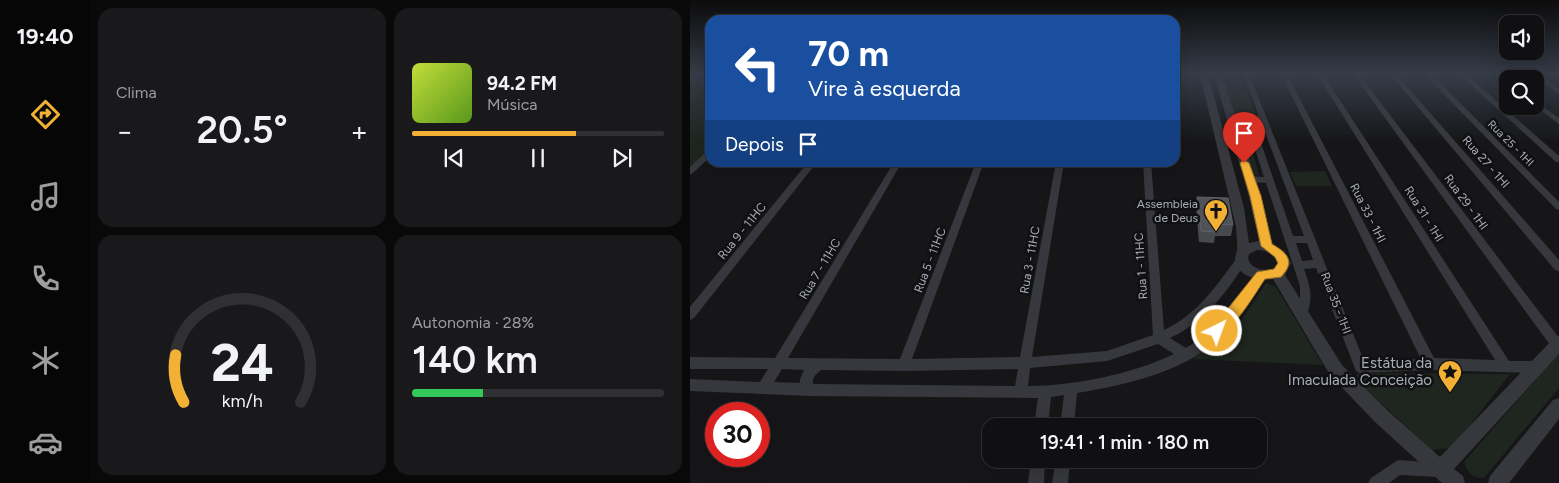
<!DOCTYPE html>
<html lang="pt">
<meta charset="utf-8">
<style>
:root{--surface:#101012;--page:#19191b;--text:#f1f3f6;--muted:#9c9d9f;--line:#303032;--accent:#f2b134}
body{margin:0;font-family:Figtree,sans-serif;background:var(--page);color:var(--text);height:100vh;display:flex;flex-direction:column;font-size:19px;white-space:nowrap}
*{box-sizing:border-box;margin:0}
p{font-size:16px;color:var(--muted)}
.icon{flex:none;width:28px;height:28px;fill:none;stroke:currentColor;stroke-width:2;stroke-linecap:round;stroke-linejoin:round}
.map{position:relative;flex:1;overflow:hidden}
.panel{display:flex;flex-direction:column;gap:8px;padding:8px;background:#09090a;width:600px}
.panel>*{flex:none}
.banner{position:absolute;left:15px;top:15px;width:475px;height:152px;border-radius:15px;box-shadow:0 5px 20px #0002,0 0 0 1px var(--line);background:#1a4fa0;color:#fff;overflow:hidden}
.controls{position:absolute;left:809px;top:15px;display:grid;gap:10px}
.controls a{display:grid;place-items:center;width:45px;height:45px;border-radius:10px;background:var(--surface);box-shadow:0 5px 20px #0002,0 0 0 1px var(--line);font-size:25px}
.speed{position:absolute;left:15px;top:402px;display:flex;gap:10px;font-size:25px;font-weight:700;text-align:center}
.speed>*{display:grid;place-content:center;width:65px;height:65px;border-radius:50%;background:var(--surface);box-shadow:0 5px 20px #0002,0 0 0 1px var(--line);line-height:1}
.speed .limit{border:8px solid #d22;background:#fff;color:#111}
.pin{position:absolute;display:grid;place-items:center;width:42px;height:42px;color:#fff;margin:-51px -21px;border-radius:50% 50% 50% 0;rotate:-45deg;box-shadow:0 0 5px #0007}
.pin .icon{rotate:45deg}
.me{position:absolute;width:55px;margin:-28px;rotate:42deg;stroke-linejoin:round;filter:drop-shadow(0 0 4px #0008)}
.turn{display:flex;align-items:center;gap:18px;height:105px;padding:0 20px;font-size:22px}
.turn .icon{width:65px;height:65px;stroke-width:2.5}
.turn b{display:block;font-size:35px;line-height:42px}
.then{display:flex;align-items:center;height:48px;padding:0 20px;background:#0003;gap:10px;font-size:19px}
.big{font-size:38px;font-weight:600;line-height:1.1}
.panel .widget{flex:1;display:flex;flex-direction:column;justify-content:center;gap:8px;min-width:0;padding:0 18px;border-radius:15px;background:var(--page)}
.panel .dial{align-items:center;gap:0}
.dial svg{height:130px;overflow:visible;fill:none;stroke:var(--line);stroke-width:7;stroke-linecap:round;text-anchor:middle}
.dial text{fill:var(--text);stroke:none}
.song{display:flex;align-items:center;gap:15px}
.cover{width:60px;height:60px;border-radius:8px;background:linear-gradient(135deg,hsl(70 70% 55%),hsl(90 70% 35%))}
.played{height:5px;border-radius:2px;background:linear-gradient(90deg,var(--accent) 65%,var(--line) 65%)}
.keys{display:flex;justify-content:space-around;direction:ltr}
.heat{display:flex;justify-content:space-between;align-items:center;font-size:28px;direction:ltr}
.charge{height:8px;border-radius:4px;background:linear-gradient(90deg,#34c759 28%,var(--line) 0)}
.panel .tiles{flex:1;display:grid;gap:8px;grid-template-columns:repeat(2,1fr)}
.trip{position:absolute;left:292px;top:418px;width:285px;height:50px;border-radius:15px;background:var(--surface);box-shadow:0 5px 20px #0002,0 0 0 1px var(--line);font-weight:600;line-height:50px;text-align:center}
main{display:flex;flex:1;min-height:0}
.dock{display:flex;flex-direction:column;width:90px;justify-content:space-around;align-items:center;background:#060607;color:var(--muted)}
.dock .icon{width:35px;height:35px}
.dock .active{color:var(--accent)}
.dock b{font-size:22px;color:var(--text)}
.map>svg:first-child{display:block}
.green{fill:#1e261f}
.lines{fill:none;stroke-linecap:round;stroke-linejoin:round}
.minor{fill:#37383d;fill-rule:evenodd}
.tertiary{fill:#37383d;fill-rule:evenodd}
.wall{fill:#47494d}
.building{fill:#525359;stroke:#5f6168}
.route{fill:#f2b134;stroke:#9d7322}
.labels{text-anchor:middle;stroke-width:5;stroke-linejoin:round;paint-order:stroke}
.far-street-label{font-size:11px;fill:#a8adb8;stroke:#111113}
.street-label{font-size:12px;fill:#a8adb8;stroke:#111113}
.poi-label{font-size:12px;fill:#a8adb8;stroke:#111113;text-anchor:end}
.near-poi-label{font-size:15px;fill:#a8adb8;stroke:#111113;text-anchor:end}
</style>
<main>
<nav class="dock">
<b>19:40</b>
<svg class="icon active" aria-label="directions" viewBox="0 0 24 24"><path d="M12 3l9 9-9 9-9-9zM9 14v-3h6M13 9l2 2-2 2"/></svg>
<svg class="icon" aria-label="music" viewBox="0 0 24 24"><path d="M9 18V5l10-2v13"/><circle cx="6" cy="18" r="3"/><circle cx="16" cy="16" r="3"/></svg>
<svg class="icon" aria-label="phone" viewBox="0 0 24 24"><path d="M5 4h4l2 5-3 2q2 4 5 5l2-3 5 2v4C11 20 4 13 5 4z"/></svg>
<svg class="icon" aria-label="climate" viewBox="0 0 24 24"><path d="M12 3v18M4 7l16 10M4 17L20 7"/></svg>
<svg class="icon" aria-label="car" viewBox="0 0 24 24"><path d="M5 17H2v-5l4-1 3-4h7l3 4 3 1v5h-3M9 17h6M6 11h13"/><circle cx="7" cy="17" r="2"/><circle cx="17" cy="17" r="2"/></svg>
</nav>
<section class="panel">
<div class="tiles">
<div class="widget"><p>Clima</p>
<div class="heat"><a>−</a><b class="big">20.5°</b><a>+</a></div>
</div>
<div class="widget">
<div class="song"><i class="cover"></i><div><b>94.2 FM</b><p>Música</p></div></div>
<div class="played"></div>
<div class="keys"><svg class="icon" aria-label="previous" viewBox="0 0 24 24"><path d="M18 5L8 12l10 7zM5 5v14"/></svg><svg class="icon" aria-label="pause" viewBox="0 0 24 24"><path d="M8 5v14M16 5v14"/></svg><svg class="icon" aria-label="next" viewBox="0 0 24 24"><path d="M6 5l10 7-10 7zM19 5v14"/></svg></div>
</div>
<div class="widget dial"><svg viewBox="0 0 100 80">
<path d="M14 69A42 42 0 1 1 86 69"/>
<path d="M14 69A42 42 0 0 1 9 40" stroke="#f2b134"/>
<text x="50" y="56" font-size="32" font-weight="700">24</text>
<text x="50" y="72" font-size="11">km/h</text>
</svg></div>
<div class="widget"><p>Autonomia · 28%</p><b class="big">140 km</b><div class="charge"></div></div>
</div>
</section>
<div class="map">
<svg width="869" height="483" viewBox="0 0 869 483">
<rect width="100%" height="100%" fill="#161618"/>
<!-- green -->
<g class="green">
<polygon points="0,74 20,74 20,156 0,175"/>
<polygon points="533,74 551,74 566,114 560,140 569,176 562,174"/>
<polygon points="635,171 642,186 606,186 600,172"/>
<polygon points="576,283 586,287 633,365 503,359 530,339 553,318"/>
<path d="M 869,353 L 869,388 L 794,478 C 784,479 776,472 774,462 Z"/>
<polygon points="668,373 820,374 762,448 742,450 665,379"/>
</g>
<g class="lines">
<!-- minor -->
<g class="minor">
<path d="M 553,74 L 559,74 L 674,361 L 731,359 L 591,74 L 597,74 L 744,358 L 805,360 L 627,74 L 633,74 L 819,361 L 848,361 L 852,363 L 854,367 L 852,371 L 848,373 L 740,370 L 670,373 L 666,371 L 626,268 L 614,269 C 620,286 624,299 616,316 L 612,318 L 608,316 L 606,313 L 610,301 L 610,286 L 576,183 L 560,182 L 556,179 L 560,176 L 574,177 L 563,143 L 568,113 ZM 573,127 L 614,236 L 603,236 L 571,143 ZM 606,243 L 617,243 L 623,260 L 612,261 Z"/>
<polygon points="663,74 669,74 869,338 869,350 863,349"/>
<polygon points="700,74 706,74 869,260 869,271 865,270"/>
<polygon points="734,74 741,74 869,202 869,210 866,209"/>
<polygon points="769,74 776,74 869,156 869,162 866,162"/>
<polygon points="806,74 813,74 819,79 818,79 818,83"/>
<polygon points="842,74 849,74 869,89 869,94"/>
<polygon points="845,101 869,118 869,124 845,106"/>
<polygon points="17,151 20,151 20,157 3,173 0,174 0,167"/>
<polygon points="118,162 127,162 4,318 0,320 0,307"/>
<path d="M 204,162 L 212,162 L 98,358 L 210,359 L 286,162 L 294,162 L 222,359 L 330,357 L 366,162 L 374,162 L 342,357 L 417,351 L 463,335 L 453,162 L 461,162 L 474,330 C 507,315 526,286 547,258 L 555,258 L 556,261 C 538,292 513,323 480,338 L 496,348 C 531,327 545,304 567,272 L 575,272 L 576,275 C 564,297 548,322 529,339 C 491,373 435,385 387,393 L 384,426 L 370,426 L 374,395 L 361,397 L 358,426 L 344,426 L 348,398 L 119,396 L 0,391 L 0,379 L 70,382 L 78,369 L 0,369 L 0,357 L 85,358 ZM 468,344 L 484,354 C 442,374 384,386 338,386 L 340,368 L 417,361 ZM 92,369 L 114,370 L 110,379 L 110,383 L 84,382 ZM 328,369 L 325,386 L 123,384 C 122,377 126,374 131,370 L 214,371 Z"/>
<polygon points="341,459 355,459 354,483 338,483"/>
<polygon points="366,459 380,459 378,483 362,483"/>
<polygon points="708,460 749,463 754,465 756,470 754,475 749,477 710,475 699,483 678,483 681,478"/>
</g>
<!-- tertiary -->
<g class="tertiary">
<path d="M 510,74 L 518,74 L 554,208 L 559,243 L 569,241 L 559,197 L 524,74 L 532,74 L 571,197 L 582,244 L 594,251 L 601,263 L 595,275 L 652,365 L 697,410 L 750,457 L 864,338 L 869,336 L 869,354 L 764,469 L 773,476 L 775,483 L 752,483 L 685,422 L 640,375 L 583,279 C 570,281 546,277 545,259 C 545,256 546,254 547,251 C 548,243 546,235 546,227 ZM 567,250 C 576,250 584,254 587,263 L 586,268 C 575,272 561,270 558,258 L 559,254 Z"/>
<polygon points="869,398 869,419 819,483 798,483 800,476 863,400"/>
</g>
</g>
<!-- wall -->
<polygon class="wall" points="507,197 543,225 541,236 525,236 524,243 509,242 506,208"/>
<!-- building -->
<polygon class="building" points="507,197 538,198 543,225 525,224 526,232 511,231"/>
<!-- sky -->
<linearGradient id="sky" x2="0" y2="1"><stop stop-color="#0c0c0d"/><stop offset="0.52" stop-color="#363c48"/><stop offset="1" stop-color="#363c48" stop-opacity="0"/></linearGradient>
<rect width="869" height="142" fill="url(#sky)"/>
<!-- route -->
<path class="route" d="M 554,160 L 559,163 L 571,196 L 582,244 C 597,253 606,261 591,277 L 575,279 C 566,292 538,341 522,335 L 520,331 L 567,272 L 584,269 L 588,263 L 585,257 L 571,246 L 560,196 L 550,163 Z"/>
<!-- icons -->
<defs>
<g id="church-pin" transform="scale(1.25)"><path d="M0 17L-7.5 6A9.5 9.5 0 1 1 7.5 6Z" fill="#f2b134" stroke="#111113"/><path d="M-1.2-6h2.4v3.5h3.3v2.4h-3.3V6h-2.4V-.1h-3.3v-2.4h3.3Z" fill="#111"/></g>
<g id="sight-pin" transform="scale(1.25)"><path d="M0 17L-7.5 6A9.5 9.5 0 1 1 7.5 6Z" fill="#f2b134" stroke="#111113"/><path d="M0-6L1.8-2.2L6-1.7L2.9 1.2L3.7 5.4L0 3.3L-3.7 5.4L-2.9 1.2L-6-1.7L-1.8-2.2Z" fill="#111"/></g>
</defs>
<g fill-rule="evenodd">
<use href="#church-pin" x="526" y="211"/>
<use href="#sight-pin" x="760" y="372"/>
</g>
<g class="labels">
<!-- far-street labels -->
<g class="far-street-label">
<text transform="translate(821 143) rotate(45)" y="4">Rua 25 - 1HI</text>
</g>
<!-- street labels -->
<g class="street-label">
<text transform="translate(796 162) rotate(49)" y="4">Rua 27 - 1HI</text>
<text transform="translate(776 202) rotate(54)" y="4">Rua 29 - 1HI</text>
<text transform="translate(678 213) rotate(63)" y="4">Rua 33 - 1HI</text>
<text transform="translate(734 214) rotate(58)" y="4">Rua 31 - 1HI</text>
<text transform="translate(52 231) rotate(-51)" y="4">Rua 9 - 11HC</text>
<text transform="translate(240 260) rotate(-69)" y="4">Rua 5 - 11HC</text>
<text transform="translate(340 260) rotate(-80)" y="4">Rua 3 - 11HC</text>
<text transform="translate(451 266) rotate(-94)" y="4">Rua 1 - 11HC</text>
<text transform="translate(130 269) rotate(-59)" y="4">Rua 7 - 11HC</text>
<text transform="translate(646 303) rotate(69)" y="4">Rua 35 - 1HI</text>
</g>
<!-- poi labels -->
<g class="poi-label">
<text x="508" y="208">Assembleia<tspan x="508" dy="14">de Deus</tspan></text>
</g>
<!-- near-poi labels -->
<g class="near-poi-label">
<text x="742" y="368">Estátua da<tspan x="742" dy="17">Imaculada Conceição</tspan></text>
</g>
</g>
</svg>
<div class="controls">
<a><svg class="icon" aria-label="sound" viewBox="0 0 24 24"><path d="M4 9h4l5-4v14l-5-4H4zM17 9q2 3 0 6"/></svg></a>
<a><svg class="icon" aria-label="search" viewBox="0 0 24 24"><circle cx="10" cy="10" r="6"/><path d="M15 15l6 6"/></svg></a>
</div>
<div class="speed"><div class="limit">30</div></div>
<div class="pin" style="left:554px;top:163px;background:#d93025"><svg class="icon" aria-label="arrive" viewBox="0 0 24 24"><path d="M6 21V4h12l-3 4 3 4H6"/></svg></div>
<svg class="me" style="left:527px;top:331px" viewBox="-20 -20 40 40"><circle r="17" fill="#f2b134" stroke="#fff" stroke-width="3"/><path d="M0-11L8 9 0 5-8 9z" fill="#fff"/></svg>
<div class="trip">19:41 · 1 min · 180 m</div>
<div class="banner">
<div class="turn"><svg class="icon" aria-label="left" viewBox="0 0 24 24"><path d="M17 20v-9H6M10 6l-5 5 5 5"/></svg><div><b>70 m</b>Vire à esquerda</div></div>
<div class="then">Depois<svg class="icon" aria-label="arrive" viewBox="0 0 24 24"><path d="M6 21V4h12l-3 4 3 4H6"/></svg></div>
</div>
</div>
</main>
